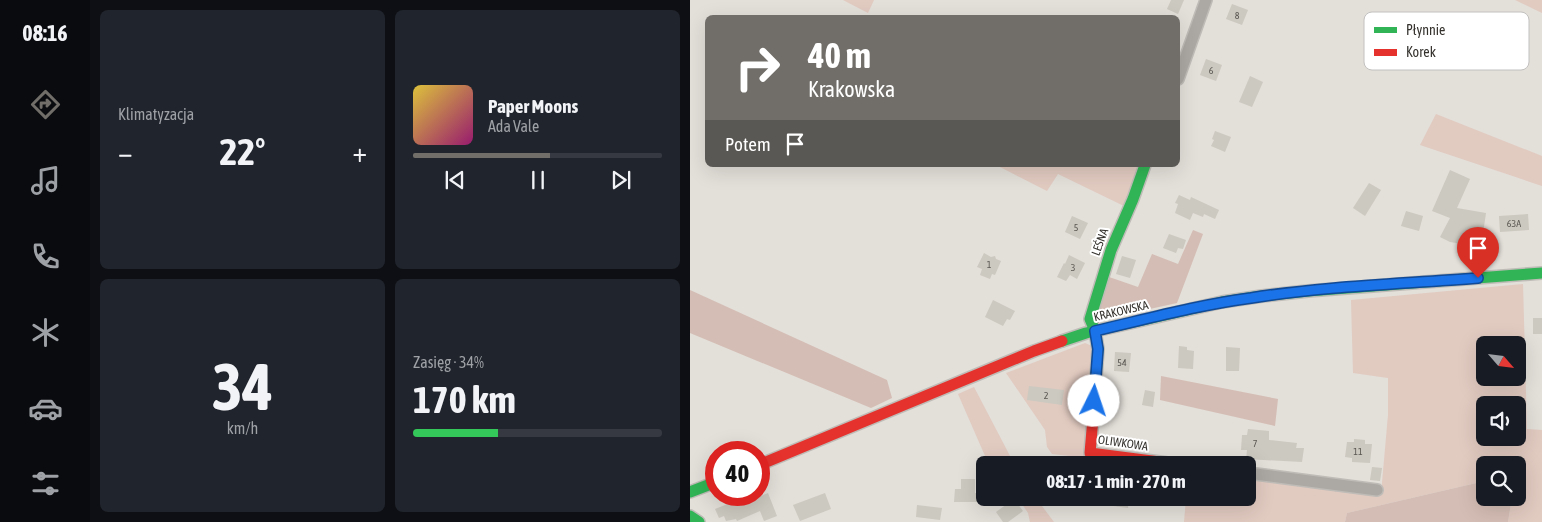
<!DOCTYPE html>
<html lang="pl">
<meta charset="utf-8">
<style>
:root{--surface:#171b24;--page:#20242c;--text:#f1f3f6;--muted:#9ea1a6;--line:#363941;--accent:#716e69}
body{margin:0;font-family:"Asap Condensed",sans-serif;background:var(--page);color:var(--text);height:100vh;display:flex;flex-direction:column;font-size:19px;white-space:nowrap}
*{box-sizing:border-box;margin:0}
p{font-size:16px;color:var(--muted)}
.icon{flex:none;width:28px;height:28px;fill:none;stroke:currentColor;stroke-width:2;stroke-linecap:round;stroke-linejoin:round}
.map{position:relative;flex:1;overflow:hidden}
.side{display:flex;flex-direction:column;gap:10px;padding:10px;background:#0d0f14;width:600px}
.side>*{flex:none}
.banner{position:absolute;left:15px;top:15px;width:475px;height:152px;border-radius:8px;box-shadow:0 5px 20px #0002;background:#716e69;color:#fff;overflow:hidden}
.needle{width:32px;rotate:118deg}
.buttons{position:absolute;left:786px;top:336px;display:grid;gap:10px}
.buttons a{display:grid;place-items:center;width:50px;height:50px;border-radius:8px;background:var(--surface);box-shadow:0 5px 20px #0002;font-size:25px}
.speed{position:absolute;left:15px;top:441px;display:flex;gap:10px;font-size:25px;font-weight:700;text-align:center}
.speed>*{display:grid;place-content:center;width:65px;height:65px;border-radius:50%;background:var(--surface);box-shadow:0 5px 20px #0002;line-height:1}
.speed .limit{border:8px solid #d22;background:#fff;color:#111}
.pin{position:absolute;display:grid;place-items:center;width:42px;height:42px;color:#fff;margin:-51px -21px;border-radius:50% 50% 50% 0;rotate:-45deg;box-shadow:0 0 5px #0007}
.pin .icon{rotate:45deg}
.me{position:absolute;width:55px;margin:-28px;rotate:4deg;stroke-linejoin:round;filter:drop-shadow(0 0 4px #0008)}
.turn{display:flex;align-items:center;gap:18px;height:105px;padding:0 20px;font-size:22px}
.turn .icon{width:65px;height:65px;stroke-width:2.5}
.turn b{display:block;font-size:35px;line-height:42px}
.then{display:flex;align-items:center;height:48px;padding:0 20px;background:#0003;gap:10px;font-size:19px}
.big{font-size:38px;font-weight:700;line-height:1.1}
.side .tile{flex:1;display:flex;flex-direction:column;justify-content:center;gap:8px;min-width:0;padding:0 18px;border-radius:8px;background:var(--page)}
.side .dial{align-items:center;gap:0}
.dial b{font-size:65px;line-height:1}
.song{display:flex;align-items:center;gap:15px}
.cover{width:60px;height:60px;border-radius:8px;background:linear-gradient(135deg,hsl(50 70% 55%),hsl(320 70% 35%))}
.played{height:5px;border-radius:2px;background:linear-gradient(90deg,var(--accent) 55%,var(--line) 55%)}
.keys{display:flex;justify-content:space-around;direction:ltr}
.heat{display:flex;justify-content:space-between;align-items:center;font-size:28px;direction:ltr}
.charge{height:8px;border-radius:4px;background:linear-gradient(90deg,#34c759 34%,var(--line) 0)}
.side .tiles{flex:1;display:grid;gap:10px;grid-template-columns:repeat(2,1fr)}
.trip{position:absolute;left:286px;top:456px;width:280px;height:50px;border-radius:8px;background:var(--surface);box-shadow:0 5px 20px #0002;font-weight:700;line-height:50px;text-align:center}
main{display:flex;flex:1;min-height:0}
.tab-bar{display:flex;flex-direction:column;width:90px;justify-content:space-around;align-items:center;background:#090b0e;color:var(--muted)}
.tab-bar .icon{width:35px;height:35px}
.tab-bar .active{color:var(--accent)}
.tab-bar b{font-size:22px;color:var(--text)}
.map>svg:first-child{display:block}
.green{fill:#e1cac0;fill-rule:evenodd}
.forest{fill:#d4bdb4}
.building{fill:#ccc9c0}
.lines{fill:none;stroke-linecap:round;stroke-linejoin:round}
.street-casing{stroke:#bfbcb7;stroke-width:14}
.fast-casing{stroke:#bfbcb7;stroke-width:14}
.jam-casing{stroke:#bfbcb7;stroke-width:14}
.street{stroke:#aca8a3;stroke-width:11}
.fast{stroke:#30b455;stroke-width:11}
.jam{stroke:#e5322d;stroke-width:11}
.route-casing{stroke:#114b97;stroke-width:12}
.route{stroke:#1a73e8;stroke-width:9}
.labels{text-anchor:middle;stroke-width:4;stroke-linejoin:round;paint-order:stroke}
.number-label{font-size:10px;fill:#5a5752}
.street-label{font-size:12px;fill:#34312d;stroke:#fff}
.key{fill:#fff;stroke:#c2c1c0;stroke-width:1}
.key-label{font-size:14px;fill:#34312d}
</style>
<main>
<nav class="tab-bar">
<b>08:16</b>
<svg class="icon active" aria-label="directions" viewBox="0 0 24 24"><path d="M12 3l9 9-9 9-9-9zM9 14v-3h6M13 9l2 2-2 2"/></svg>
<svg class="icon" aria-label="music" viewBox="0 0 24 24"><path d="M9 18V5l10-2v13"/><circle cx="6" cy="18" r="3"/><circle cx="16" cy="16" r="3"/></svg>
<svg class="icon" aria-label="phone" viewBox="0 0 24 24"><path d="M5 4h4l2 5-3 2q2 4 5 5l2-3 5 2v4C11 20 4 13 5 4z"/></svg>
<svg class="icon" aria-label="climate" viewBox="0 0 24 24"><path d="M12 3v18M4 7l16 10M4 17L20 7"/></svg>
<svg class="icon" aria-label="car" viewBox="0 0 24 24"><path d="M5 17H2v-5l4-1 3-4h7l3 4 3 1v5h-3M9 17h6M6 11h13"/><circle cx="7" cy="17" r="2"/><circle cx="17" cy="17" r="2"/></svg>
<svg class="icon" aria-label="filters" viewBox="0 0 24 24"><path d="M4 7h16M4 17h16"/><circle cx="9" cy="7" r="2"/><circle cx="15" cy="17" r="2"/></svg>
</nav>
<section class="side">
<div class="tiles">
<div class="tile"><p>Klimatyzacja</p>
<div class="heat"><a>−</a><b class="big">22°</b><a>+</a></div>
</div>
<div class="tile">
<div class="song"><i class="cover"></i><div><b>Paper Moons</b><p>Ada Vale</p></div></div>
<div class="played"></div>
<div class="keys"><svg class="icon" aria-label="previous" viewBox="0 0 24 24"><path d="M18 5L8 12l10 7zM5 5v14"/></svg><svg class="icon" aria-label="pause" viewBox="0 0 24 24"><path d="M8 5v14M16 5v14"/></svg><svg class="icon" aria-label="next" viewBox="0 0 24 24"><path d="M6 5l10 7-10 7zM19 5v14"/></svg></div>
</div>
<div class="tile dial"><b>34</b><p>km/h</p></div>
<div class="tile"><p>Zasięg · 34%</p><b class="big">170 km</b><div class="charge"></div></div>
</div>
</section>
<div class="map">
<svg width="852" height="522" viewBox="0 0 852 522">
<rect width="100%" height="100%" fill="#e3dfd9"/>
<!-- green -->
<g class="green">
<polygon points="153,0 184,0 178,13"/>
<polygon points="825,0 852,0 852,13"/>
<polygon points="746,114 852,156 852,186 730,145"/>
<polygon points="306,165 449,165 434,206 368,174 357,191"/>
<path d="M 833,284 L 837,429 L 852,430 L 852,522 L 818,522 L 822,498 L 828,498 L 828,465 L 795,465 L 795,481 L 657,513 L 655,522 L 494,522 L 496,498 L 558,498 L 558,477 L 691,494 L 698,415 L 698,378 L 663,373 L 661,300 ZM 795,345 L 828,345 L 828,378 L 795,378 ZM 795,405 L 828,405 L 828,438 L 795,438 Z"/>
<polygon points="395,343 404,347 398,458 362,454 357,447 355,430 316,373"/>
<polygon points="284,387 319,454 325,465 299,465 268,394"/>
<polygon points="328,498 346,498 364,522 340,522 338,513"/>
</g>
<!-- forest -->
<g class="forest">
<polygon points="503,230 513,234 487,303 405,321 419,277 448,287 462,254 488,264"/>
<polygon points="0,290 197,380 202,398 181,408 0,333"/>
<polygon points="471,376 588,399 585,426 470,400"/>
<polygon points="795,481 795,498 822,498 818,522 655,522 657,513"/>
</g>
<!-- building -->
<g class="building">
<polygon points="481,0 494,0 488,14 477,9"/>
<polygon points="542,4 558,10 552,25 536,19"/>
<polygon points="516,59 532,65 526,81 510,75"/>
<polygon points="560,76 573,82 562,107 549,102"/>
<polygon points="525,131 541,137 535,152 521,146 524,140 522,139"/>
<polygon points="760,170 780,179 767,208 796,213 791,247 760,242 750,237 760,218 742,211"/>
<polygon points="679,183 691,190 675,216 663,208"/>
<polygon points="489,195 500,200 501,197 529,210 525,219 514,214 513,217 503,213 500,220 485,213 488,204 485,203"/>
<polygon points="716,211 733,216 729,231 711,226"/>
<polygon points="838,214 839,230 810,232 809,216"/>
<polygon points="382,216 398,223 390,239 375,232"/>
<polygon points="479,234 496,240 493,249 488,248 486,253 473,248"/>
<polygon points="294,253 301,257 305,256 306,259 311,261 305,275 302,274 300,279 290,275 292,269 287,267"/>
<polygon points="379,255 395,263 387,279 380,275 376,281 367,277 374,263 375,264"/>
<polygon points="432,256 446,260 440,278 426,274"/>
<polygon points="303,300 325,311 320,320 317,319 313,326 295,317"/>
<rect x="843" y="318" width="9" height="16"/>
<polygon points="489,346 497,347 497,350 504,351 503,369 488,368"/>
<polygon points="536,347 550,348 549,371 536,371"/>
<polygon points="425,352 441,353 439,372 424,371"/>
<polygon points="339,386 374,390 372,405 337,400"/>
<polygon points="455,390 465,392 463,407 452,405"/>
<polygon points="558,429 579,431 579,440 607,443 606,448 614,448 612,462 556,459 557,450 551,450 552,435 557,435"/>
<polygon points="664,439 675,440 675,444 682,444 680,463 662,462 662,458 655,457 657,442 664,442"/>
<polygon points="358,456 358,465 331,465 331,458"/>
<polygon points="682,467 692,468 690,481 680,480"/>
<polygon points="271,479 285,479 285,493 288,493 288,502 264,502 265,489 271,489"/>
<polygon points="78,493 87,516 74,521 70,511 47,521 46,519 36,521 34,516 29,518 25,509 45,501 46,503 48,502 50,505"/>
<polygon points="135,493 141,509 110,521 103,505"/>
<polygon points="402,498 439,498 438,508 402,503"/>
<polygon points="324,499 333,511 318,522 313,522 306,512"/>
<polygon points="227,505 252,508 250,520 226,517"/>
</g>
<g class="lines">
<!-- street casing -->
<g class="street-casing">
<g id="street">
<polyline points="488,79 516,0"/>
<polyline points="558,473 687,490"/>
</g>
</g>
<!-- fast casing -->
<g class="fast-casing">
<g id="fast">
<polyline points="372,341 396,333 532,302 572,296 618,291 852,273"/>
<polyline points="403,418 408,349 405,331 400,319 421,250 443,199 455,165"/>
<polyline points="0,492 26,482"/>
<polyline points="0,516 9,522"/>
</g>
</g>
<!-- jam casing -->
<g class="jam-casing">
<g id="jam">
<polyline points="403,418 400,453 493,465"/>
<polyline points="69,465 344,351 372,341"/>
</g>
</g>
<!-- street -->
<use href="#street" class="street"/>
<!-- fast -->
<use href="#fast" class="fast"/>
<!-- jam -->
<use href="#jam" class="jam"/>
</g>
<g class="lines">
<!-- route casing -->
<g class="route-casing">
<path id="route" d="M 404,401 L 408,349 L 405,331 C 457,319 508,305 561,298 C 636,286 713,284 788,278"/>
</g>
<!-- route -->
<use href="#route" class="route"/>
</g>
<g class="labels">
<!-- number labels -->
<g class="number-label">
<text x="547" y="19">8</text>
<text x="521" y="74">6</text>
<text x="824" y="227">63A</text>
<text x="386" y="231">5</text>
<text x="299" y="268">1</text>
<text x="383" y="271">3</text>
<text x="432" y="366">54</text>
<text x="356" y="399">2</text>
<text x="565" y="447">7</text>
<text x="668" y="455">11</text>
</g>
<!-- street labels -->
<g class="street-label">
<text transform="translate(410 242) rotate(-70)" y="4">LEŚNA</text>
<text transform="translate(431 311) rotate(-13)" y="4">KRAKOWSKA</text>
<text transform="translate(433 443) rotate(8)" y="4">OLIWKOWA</text>
</g>
</g>
<!-- legend -->
<rect x="674" y="12" width="165" height="58" rx="8" class="key"/>
<rect x="684" y="27" width="23" height="6" fill="#30b455"/>
<rect x="684" y="49" width="23" height="7" fill="#e5322d"/>
<g class="key-label">
<text x="716" y="35">Płynnie</text>
<text x="716" y="57">Korek</text>
</g>
</svg>
<div class="buttons">
<a><svg class="needle" viewBox="-14 -14 28 28"><path d="M0-13l5 13h-10z" fill="#e53935"/><path d="M0 13l5-13h-10z" fill="#9ea1a6"/></svg></a>
<a><svg class="icon" aria-label="sound" viewBox="0 0 24 24"><path d="M4 9h4l5-4v14l-5-4H4zM17 9q2 3 0 6"/></svg></a>
<a><svg class="icon" aria-label="search" viewBox="0 0 24 24"><circle cx="10" cy="10" r="6"/><path d="M15 15l6 6"/></svg></a>
</div>
<div class="speed"><div class="limit">40</div></div>
<div class="pin" style="left:788px;top:278px;background:#d93025"><svg class="icon" aria-label="arrive" viewBox="0 0 24 24"><path d="M6 21V4h12l-3 4 3 4H6"/></svg></div>
<svg class="me" style="left:404px;top:401px" viewBox="-20 -20 40 40"><circle r="19" fill="#fff"/><path d="M0-13L10 11 0 6-10 11z" fill="#1a73e8"/></svg>
<div class="trip">08:17 · 1 min · 270 m</div>
<div class="banner">
<div class="turn"><svg class="icon" aria-label="right" viewBox="0 0 24 24"><path d="M7 20v-9h11M14 6l5 5-5 5"/></svg><div><b>40 m</b>Krakowska</div></div>
<div class="then">Potem<svg class="icon" aria-label="arrive" viewBox="0 0 24 24"><path d="M6 21V4h12l-3 4 3 4H6"/></svg></div>
</div>
</div>
</main>
